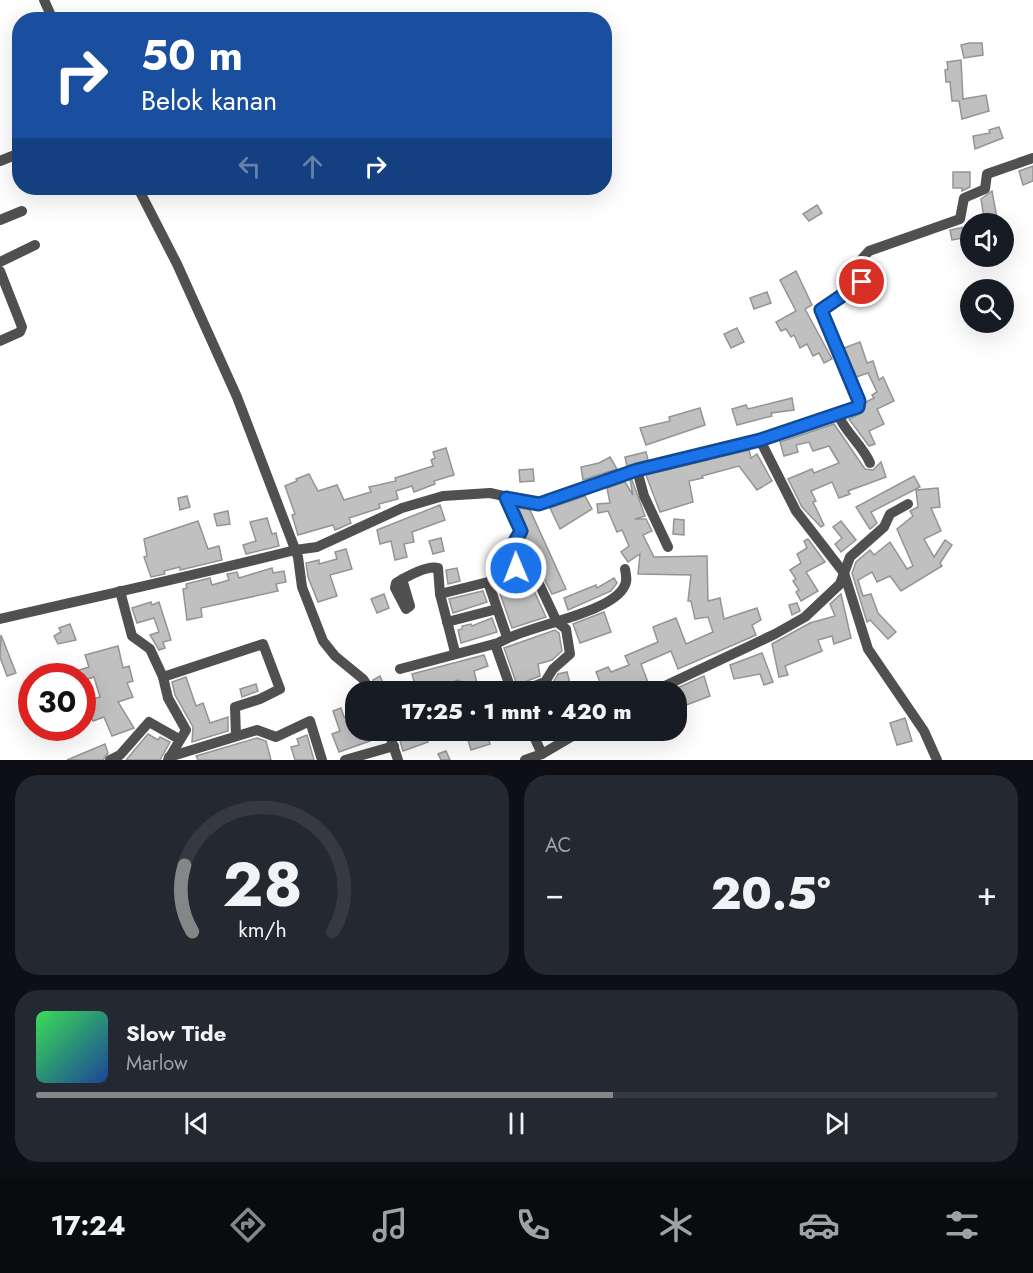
<!DOCTYPE html>
<html lang="id">
<meta charset="utf-8">
<style>
:root{--surface:#171b24;--page:#242831;--text:#f1f3f6;--muted:#9ea1a6;--line:#363941;--accent:#858687}
body{margin:0;font-family:Jost,sans-serif;background:var(--page);color:var(--text);height:100vh;display:flex;flex-direction:column;font-size:22px;white-space:nowrap}
*{box-sizing:border-box;margin:0}
p{font-size:20px;color:var(--muted)}
.icon{flex:none;width:33px;height:33px;fill:none;stroke:currentColor;stroke-width:2;stroke-linecap:round;stroke-linejoin:round}
.map{position:relative;height:760px;overflow:hidden}
.details{display:flex;flex-direction:column;gap:15px;padding:15px;background:#0d0f14;flex:1}
.details>*{flex:none}
.banner{position:absolute;left:12px;top:12px;width:600px;height:183px;border-radius:24px;box-shadow:0 6px 24px #0002;background:#1a4fa0;color:#fff;overflow:hidden}
.buttons{position:absolute;left:960px;top:213px;display:grid;gap:12px}
.buttons a{display:grid;place-items:center;width:54px;height:54px;border-radius:50%;background:var(--surface);box-shadow:0 6px 24px #0002;font-size:30px}
.speed{position:absolute;left:18px;top:663px;display:flex;gap:12px;font-size:30px;font-weight:700;text-align:center}
.speed>*{display:grid;place-content:center;width:78px;height:78px;border-radius:50%;background:var(--surface);box-shadow:0 6px 24px #0002;line-height:1}
.speed .limit{border:9px solid #d22;background:#fff;color:#111}
.pin{position:absolute;display:grid;place-items:center;width:51px;height:51px;color:#fff;margin:-26px;border:3px solid #fff;border-radius:50%;box-shadow:0 2px 6px #0007}
.me{position:absolute;width:66px;margin:-33px;rotate:359deg;stroke-linejoin:round;filter:drop-shadow(0 0 4px #0008)}
.turn{display:flex;align-items:center;gap:21px;height:126px;padding:0 30px;font-size:27px}
.turn .icon{width:78px;height:78px;stroke-width:2.5}
.turn b{display:block;font-size:42px;line-height:51px}
.lanes{display:flex;align-items:center;height:57px;padding:0 30px;background:#0003;justify-content:center;gap:30px;direction:ltr}
.lanes .off{opacity:.35}
.big{font-size:45px;font-weight:800;line-height:1.1}
.details .card{flex:1;display:flex;flex-direction:column;justify-content:center;gap:9px;min-width:0;padding:0 21px;border-radius:24px;background:var(--page)}
.details .dial{align-items:center;gap:0}
.dial svg{height:156px;overflow:visible;fill:none;stroke:var(--line);stroke-width:7;stroke-linecap:round;text-anchor:middle}
.dial text{fill:var(--text);stroke:none}
.song{display:flex;align-items:center;gap:18px}
.cover{width:72px;height:72px;border-radius:9px;background:linear-gradient(135deg,hsl(130 70% 55%),hsl(220 70% 35%))}
.played{height:6px;border-radius:3px;background:linear-gradient(90deg,var(--accent) 60%,var(--line) 60%)}
.keys{display:flex;justify-content:space-around;direction:ltr}
.heat{display:flex;justify-content:space-between;align-items:center;font-size:33px;direction:ltr}
.details .tiles{flex:1;display:grid;gap:15px;grid-template-columns:1fr 1fr}
.card:last-child{grid-column:span 2}
.trip{position:absolute;left:345px;top:681px;width:342px;height:60px;border-radius:24px;background:var(--surface);box-shadow:0 6px 24px #0002;font-weight:800;line-height:60px;text-align:center}
.dock{display:flex;height:96px;justify-content:space-around;align-items:center;background:#090b0e;color:var(--muted)}
.dock .icon{width:42px;height:42px}
.dock .current{color:var(--accent)}
.dock b{font-size:27px;color:var(--text)}
.map>svg:first-child{display:block}
.building{fill:#c0c0c0;stroke:#949494;stroke-width:1.5}
.lines{fill:none;stroke-linecap:round;stroke-linejoin:round}
.street{stroke:#505050;stroke-width:10}
.route-casing{stroke:#114b97;stroke-width:15}
.route{stroke:#1a73e8;stroke-width:10}
</style>
<div class="map">
<svg width="1033" height="760" viewBox="0 0 1033 760">
<rect width="100%" height="100%" fill="#fff"/>
<!-- building -->
<g class="building">
<polygon points="969,43 982,43 983,55 964,58 961,45"/>
<polygon points="961,60 963,99 986,95 989,111 962,119 959,101 952,101 950,82 946,82 945,70 948,69 947,62"/>
<polygon points="999,127 1003,138 975,149 973,136 990,133 989,130"/>
<polygon points="1033,166 1033,181 1023,185 1019,171"/>
<polygon points="953,172 970,172 970,187 962,191 962,188 953,188"/>
<polygon points="992,191 998,224 985,224 981,199"/>
<polygon points="817,205 822,213 809,221 803,214"/>
<polygon points="970,226 970,241 964,243 963,238 952,240 950,230"/>
<polygon points="882,268 886,283 868,289 869,272"/>
<polygon points="796,271 812,305 805,309 832,359 824,363 819,353 813,356 807,344 800,348 794,335 791,337 786,329 781,331 776,322 796,311 780,280"/>
<polygon points="767,292 771,303 754,309 750,298"/>
<polygon points="737,328 744,342 731,348 724,334"/>
<polygon points="860,342 867,363 873,361 879,380 883,377 894,401 877,409 884,424 869,431 875,444 869,446 849,419 860,414 866,402 874,398 872,395 877,392 868,373 856,377 844,348"/>
<polygon points="792,398 794,410 771,413 772,416 737,425 732,409 746,405 748,409"/>
<polygon points="700,408 705,425 646,445 640,428 670,421 669,417"/>
<polygon points="834,424 865,469 873,470 881,462 886,477 848,491 850,494 839,498 832,482 811,491 816,501 813,502 824,525 821,527 802,507 788,479 812,469 814,473 839,463 829,446 813,451 809,442 796,445 798,452 784,456 780,442"/>
<polygon points="446,448 454,475 434,481 435,484 414,492 412,486 396,491 398,499 379,504 380,508 349,518 351,523 340,528 335,530 333,525 298,535 292,515 295,514 285,486 297,481 296,479 309,474 318,491 337,485 344,500 371,492 369,487 396,481 395,478 433,466 431,460 435,458 433,452"/>
<polygon points="749,450 751,458 757,454 772,481 757,490 739,466 702,476 703,478 689,481 693,502 660,512 646,475"/>
<polygon points="646,452 648,460 627,466 625,457"/>
<polygon points="610,457 617,469 583,480 581,467 599,463"/>
<polygon points="533,469 534,481 520,482 519,470"/>
<polygon points="914,476 920,487 871,512 877,523 870,529 856,507"/>
<polygon points="630,480 632,480 645,516 635,519 646,519 652,531 643,535 654,557 707,556 708,601 720,598 724,619 757,608 761,620 752,625 756,635 678,669 671,651 641,664 649,685 636,690 634,683 604,692 596,672 608,667 611,672 629,665 625,656 658,642 653,627 676,618 686,644 713,632 708,617 695,619 691,601 688,601 691,575 638,574 640,554 628,562 621,552 629,546 622,530 617,532 608,511 598,513 597,504 610,503 607,488 625,482 633,495"/>
<polygon points="938,488 940,507 931,508 941,531 924,539 934,557 945,540 952,545 940,563 942,566 901,591 890,576 877,582 872,572 858,580 863,596 871,594 878,613 896,632 888,639 870,620 867,622 852,573 856,562 870,550 874,555 890,542 907,569 913,566 897,529 913,516 910,511 918,507 916,490"/>
<polygon points="187,496 190,507 180,510 178,498"/>
<polygon points="585,496 592,509 560,529 550,508"/>
<polygon points="440,505 445,520 412,532 414,542 404,544 407,557 395,560 391,541 380,544 377,530"/>
<polygon points="521,508 530,510 566,589 552,594 532,555 526,558 523,548 527,547 525,540 528,531 519,509"/>
<polygon points="228,511 230,524 217,526 214,514"/>
<polygon points="267,518 272,534 276,533 279,546 246,554 243,545 256,541 250,522"/>
<polygon points="674,519 684,520 684,535 673,534"/>
<polygon points="198,521 208,549 219,546 222,560 180,570 180,567 164,571 165,574 151,577 144,557 147,556 144,539"/>
<polygon points="841,521 856,540 841,552 835,544 842,538 833,527"/>
<polygon points="441,538 444,551 433,554 429,541"/>
<polygon points="808,539 825,562 806,572 818,591 801,601 796,592 799,590 793,581 796,579 790,570 801,563 797,554 807,548 804,541"/>
<polygon points="346,549 352,569 330,575 337,596 318,602 308,577 306,563 319,560 319,564 337,559 335,552"/>
<polygon points="272,568 273,573 284,571 286,582 276,584 278,591 201,608 202,617 187,620 183,589 187,588 186,584 210,578 212,585 229,580 227,574 237,572 239,578"/>
<polygon points="457,568 460,581 448,584 446,570"/>
<polygon points="516,578 529,580 546,617 512,628 497,585"/>
<polygon points="614,578 617,583 611,591 568,610 564,598 596,585 597,588"/>
<polygon points="483,591 487,602 453,613 449,599"/>
<polygon points="384,594 389,608 377,613 371,599"/>
<polygon points="841,594 851,638 834,644 832,636 818,640 822,651 785,666 788,675 779,677 772,644 810,623 835,616 830,604"/>
<polygon points="151,602 152,605 159,602 171,640 163,642 165,648 159,650 150,635 159,632 154,618 137,623 132,608"/>
<polygon points="797,603 800,611 792,615 789,605"/>
<polygon points="604,612 611,632 580,643 573,624"/>
<polygon points="492,618 497,632 461,643 458,630 462,629 462,626 471,624 472,626"/>
<polygon points="70,624 76,640 58,644 54,636 61,632 59,628"/>
<polygon points="555,630 559,633 562,651 552,660 538,664 540,676 517,685 504,648"/>
<polygon points="1,635 16,673 7,676 0,657"/>
<polygon points="118,646 123,668 129,666 133,681 127,683 133,697 118,702 134,728 112,736 104,717 93,721 87,710 85,701 100,697 94,677 82,681 82,676 63,675 89,667 85,655"/>
<polygon points="762,653 773,682 764,685 760,674 734,679 730,665"/>
<polygon points="484,655 488,666 474,671 479,692 468,692 464,683 458,680 444,686 441,692 417,692 412,674"/>
<polygon points="567,672 571,687 581,683 585,692 557,692 554,681 558,674"/>
<polygon points="380,676 387,692 379,692 373,680"/>
<polygon points="704,676 710,696 681,707 675,689"/>
<polygon points="186,677 196,706 203,703 210,723 228,717 228,731 192,742 193,727 175,695 172,682"/>
<polygon points="256,684 258,691 242,697 240,689"/>
<polygon points="341,708 344,717 356,712 356,730 366,730 370,741 339,752 332,734 340,731 333,711"/>
<polygon points="905,718 912,741 897,745 890,723"/>
<polygon points="397,730 424,730 428,742 403,751"/>
<polygon points="465,730 486,730 490,744 471,750"/>
<polygon points="148,734 158,740 160,737 170,742 160,760 126,760"/>
<polygon points="307,735 314,760 295,760 291,747 299,745 297,739"/>
<polygon points="257,738 266,741 271,760 198,760 196,756"/>
<polygon points="105,744 108,753 103,760 67,760"/>
<polygon points="446,751 450,760 441,760 438,754"/>
</g>
<g class="lines">
<!-- street -->
<g class="street">
<polyline points="44,0 53,20"/>
<polyline points="0,161 20,153"/>
<polyline points="138,188 177,264 237,397 298,557 302,587 323,641 335,656 363,679 372,692"/>
<polyline points="0,220 22,211"/>
<polyline points="0,262 35,245"/>
<polyline points="0,271 22,327 20,332 0,341"/>
<path d="M 838,415 C 846,433 863,446 870,463"/>
<polyline points="760,440 796,511 844,573 868,649 924,731 937,760"/>
<polyline points="637,470 644,496 668,547"/>
<polyline points="506,498 521,531 511,548 517,571 534,573 557,622 566,629 570,654 553,669 545,682 519,692"/>
<path d="M 402,579 L 410,606 L 406,609 L 395,588 L 396,583 C 406,577 427,565 438,568 L 440,594 L 455,652"/>
<polyline points="120,591 132,636 150,649 163,677 168,698 186,730 168,760"/>
<polyline points="440,594 488,582 507,637"/>
<path d="M 0,619 C 99,596 197,575 295,550 L 317,547 L 402,508 L 443,496 L 490,493 L 539,504 L 637,470 L 760,440 L 855,409 L 859,401 L 821,315 L 823,306 C 848,289 865,297 861,260 L 869,251 L 960,219 L 964,198 L 985,189 L 987,174 L 1033,158"/>
<polyline points="447,622 497,609"/>
<polyline points="495,644 512,692"/>
<path d="M 400,669 L 498,643 C 525,626 610,614 624,587 C 628,581 626,576 625,569"/>
<polyline points="163,677 263,644 280,689 260,699 235,707 236,736"/>
<polyline points="448,692 458,687 461,692"/>
<polyline points="652,692 775,634 805,617 840,584 850,557 884,527 890,514 908,504"/>
<polyline points="388,730 398,760"/>
<polyline points="542,754 583,730"/>
<polyline points="169,757 257,730 276,737 310,721 322,760"/>
<polyline points="110,760 120,755 149,722 179,739"/>
<polyline points="345,760 394,746"/>
<polyline points="525,760 542,754 531,730"/>
</g>
</g>
<g class="lines">
<!-- route casing -->
<g class="route-casing">
<polyline id="route" points="516,568 511,548 521,531 506,498 539,504 637,470 760,440 858,407 859,401 821,310 862,282"/>
</g>
<!-- route -->
<use href="#route" class="route"/>
</g>
</svg>
<div class="buttons">
<a><svg class="icon" aria-label="sound" viewBox="0 0 24 24"><path d="M4 9h4l5-4v14l-5-4H4zM17 9q2 3 0 6"/></svg></a>
<a><svg class="icon" aria-label="search" viewBox="0 0 24 24"><circle cx="10" cy="10" r="6"/><path d="M15 15l6 6"/></svg></a>
</div>
<div class="speed"><div class="limit">30</div></div>
<div class="pin" style="left:862px;top:282px;background:#d93025"><svg class="icon" aria-label="arrive" viewBox="0 0 24 24"><path d="M6 21V4h12l-3 4 3 4H6"/></svg></div>
<svg class="me" style="left:516px;top:568px" viewBox="-20 -20 40 40"><circle r="17" fill="#1a73e8" stroke="#fff" stroke-width="3"/><path d="M0-11L8 9 0 5-8 9z" fill="#fff"/></svg>
<div class="trip">17:25 · 1 mnt · 420 m</div>
<div class="banner">
<div class="turn"><svg class="icon" aria-label="right" viewBox="0 0 24 24"><path d="M7 20v-9h11M14 6l5 5-5 5"/></svg><div><b>50 m</b>Belok kanan</div></div>
<div class="lanes"><svg class="icon off" aria-label="left" viewBox="0 0 24 24"><path d="M17 20v-9H6M10 6l-5 5 5 5"/></svg><svg class="icon off" aria-label="ahead" viewBox="0 0 24 24"><path d="M12 20V5M6 11l6-6 6 6"/></svg><svg class="icon" aria-label="right" viewBox="0 0 24 24"><path d="M7 20v-9h11M14 6l5 5-5 5"/></svg></div>
</div>
</div>
<section class="details">
<div class="tiles">
<div class="card dial"><svg viewBox="0 0 100 80">
<path d="M14 69A42 42 0 1 1 86 69"/>
<path d="M14 69A42 42 0 0 1 10 35" stroke="#858687"/>
<text x="50" y="56" font-size="32" font-weight="700">28</text>
<text x="50" y="72" font-size="11">km/h</text>
</svg></div>
<div class="card"><p>AC</p>
<div class="heat"><a>−</a><b class="big">20.5°</b><a>+</a></div>
</div>
<div class="card">
<div class="song"><i class="cover"></i><div><b>Slow Tide</b><p>Marlow</p></div></div>
<div class="played"></div>
<div class="keys"><svg class="icon" aria-label="previous" viewBox="0 0 24 24"><path d="M18 5L8 12l10 7zM5 5v14"/></svg><svg class="icon" aria-label="pause" viewBox="0 0 24 24"><path d="M8 5v14M16 5v14"/></svg><svg class="icon" aria-label="next" viewBox="0 0 24 24"><path d="M6 5l10 7-10 7zM19 5v14"/></svg></div>
</div>
</div>
</section>
<nav class="dock">
<b>17:24</b>
<svg class="icon current" aria-label="directions" viewBox="0 0 24 24"><path d="M12 3l9 9-9 9-9-9zM9 14v-3h6M13 9l2 2-2 2"/></svg>
<svg class="icon" aria-label="music" viewBox="0 0 24 24"><path d="M9 18V5l10-2v13"/><circle cx="6" cy="18" r="3"/><circle cx="16" cy="16" r="3"/></svg>
<svg class="icon" aria-label="phone" viewBox="0 0 24 24"><path d="M5 4h4l2 5-3 2q2 4 5 5l2-3 5 2v4C11 20 4 13 5 4z"/></svg>
<svg class="icon" aria-label="climate" viewBox="0 0 24 24"><path d="M12 3v18M4 7l16 10M4 17L20 7"/></svg>
<svg class="icon" aria-label="car" viewBox="0 0 24 24"><path d="M5 17H2v-5l4-1 3-4h7l3 4 3 1v5h-3M9 17h6M6 11h13"/><circle cx="7" cy="17" r="2"/><circle cx="17" cy="17" r="2"/></svg>
<svg class="icon" aria-label="filters" viewBox="0 0 24 24"><path d="M4 7h16M4 17h16"/><circle cx="9" cy="7" r="2"/><circle cx="15" cy="17" r="2"/></svg>
</nav>
